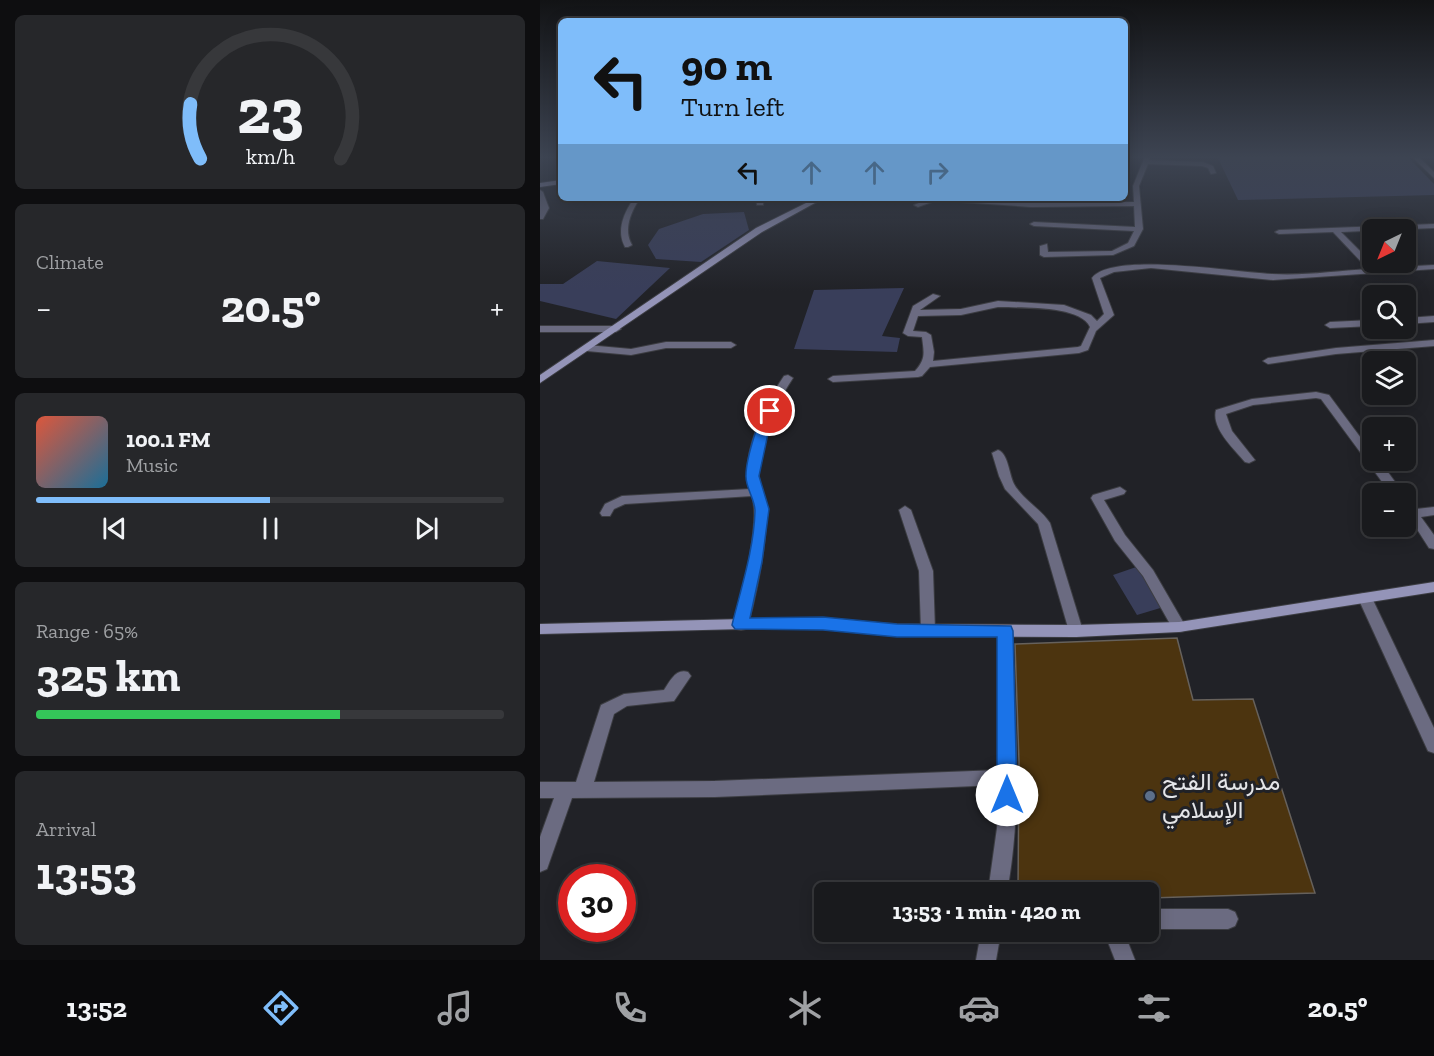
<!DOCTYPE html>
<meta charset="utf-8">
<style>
:root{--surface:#191a1d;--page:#26272a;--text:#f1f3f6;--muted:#9fa1a4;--line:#37383b;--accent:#7fbdfa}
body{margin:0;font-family:"Zilla Slab",Vazirmatn,serif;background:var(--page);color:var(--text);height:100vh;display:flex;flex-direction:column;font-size:22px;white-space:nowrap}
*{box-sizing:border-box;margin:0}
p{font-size:20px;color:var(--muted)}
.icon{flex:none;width:33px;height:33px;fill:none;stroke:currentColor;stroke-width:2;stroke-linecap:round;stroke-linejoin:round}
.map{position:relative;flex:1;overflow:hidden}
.panel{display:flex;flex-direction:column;gap:15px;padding:15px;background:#0e0e10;width:540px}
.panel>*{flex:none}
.top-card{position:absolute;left:18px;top:18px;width:570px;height:183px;border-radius:9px;box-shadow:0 3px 15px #0003,0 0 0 2px var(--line);background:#7fbdfa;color:#111;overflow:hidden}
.needle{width:39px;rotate:223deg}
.tools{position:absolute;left:822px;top:219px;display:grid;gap:12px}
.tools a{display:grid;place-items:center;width:54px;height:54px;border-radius:9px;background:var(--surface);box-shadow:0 3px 15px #0003,0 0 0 2px var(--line);font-size:30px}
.speed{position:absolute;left:18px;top:864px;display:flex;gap:12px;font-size:30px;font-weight:700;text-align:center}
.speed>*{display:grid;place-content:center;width:78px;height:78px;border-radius:50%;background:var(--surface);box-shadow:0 3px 15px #0003,0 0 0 2px var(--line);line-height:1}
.speed .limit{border:9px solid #d22;background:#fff;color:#111}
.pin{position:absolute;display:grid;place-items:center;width:51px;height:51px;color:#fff;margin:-26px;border:3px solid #fff;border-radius:50%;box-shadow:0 2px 6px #0007}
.me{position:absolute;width:66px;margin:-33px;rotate:0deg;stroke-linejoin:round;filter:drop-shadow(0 0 4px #0008)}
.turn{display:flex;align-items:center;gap:21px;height:126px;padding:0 24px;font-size:27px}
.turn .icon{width:78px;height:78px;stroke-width:2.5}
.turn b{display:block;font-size:42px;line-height:51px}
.lanes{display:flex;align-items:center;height:57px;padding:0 24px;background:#0003;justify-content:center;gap:30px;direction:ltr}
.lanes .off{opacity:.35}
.big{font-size:45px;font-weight:700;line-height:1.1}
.panel .card{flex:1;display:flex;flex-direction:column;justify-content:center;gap:9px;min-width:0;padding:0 21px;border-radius:9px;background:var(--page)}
.panel .dial{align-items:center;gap:0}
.dial svg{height:156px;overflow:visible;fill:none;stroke:var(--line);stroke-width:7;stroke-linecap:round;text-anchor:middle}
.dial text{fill:var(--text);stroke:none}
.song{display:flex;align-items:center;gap:18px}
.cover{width:72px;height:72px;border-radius:9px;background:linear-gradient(135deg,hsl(10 70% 55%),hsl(200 70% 35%))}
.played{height:6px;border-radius:3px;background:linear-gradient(90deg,var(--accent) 50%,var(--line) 50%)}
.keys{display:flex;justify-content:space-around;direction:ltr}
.heat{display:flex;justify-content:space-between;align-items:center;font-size:33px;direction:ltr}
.charge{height:9px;border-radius:4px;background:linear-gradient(90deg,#34c759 65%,var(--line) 0)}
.trip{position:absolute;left:274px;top:882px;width:345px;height:60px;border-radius:9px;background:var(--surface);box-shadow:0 3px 15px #0003,0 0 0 2px var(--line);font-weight:700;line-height:60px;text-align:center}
.menu{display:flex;height:96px;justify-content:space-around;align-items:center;background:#0a0a0c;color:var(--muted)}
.menu .icon{width:42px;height:42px}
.menu .on{color:var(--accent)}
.menu b{font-size:27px;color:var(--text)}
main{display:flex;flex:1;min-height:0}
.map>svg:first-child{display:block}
.green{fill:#393e5a}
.building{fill:#4c340f;stroke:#66615c;stroke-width:1.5}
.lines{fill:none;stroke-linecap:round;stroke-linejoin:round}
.street-casing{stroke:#3c3d42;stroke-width:2}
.secondary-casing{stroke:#3c3d42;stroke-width:2}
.street{fill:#6b6b81;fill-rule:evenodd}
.secondary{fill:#9494b8;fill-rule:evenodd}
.route{fill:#1a73e8;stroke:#114b97;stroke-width:1.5}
.service-dot{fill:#5c6f8a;stroke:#212227;stroke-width:2}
.labels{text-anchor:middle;stroke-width:6;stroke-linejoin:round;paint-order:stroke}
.near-poi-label{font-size:24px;fill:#e4e5e8;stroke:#212227;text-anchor:start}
</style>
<main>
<section class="panel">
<div class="card dial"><svg viewBox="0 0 100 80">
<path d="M14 69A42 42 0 1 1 86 69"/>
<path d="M14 69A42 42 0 0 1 9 41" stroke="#7fbdfa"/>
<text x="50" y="56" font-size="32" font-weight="700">23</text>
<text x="50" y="72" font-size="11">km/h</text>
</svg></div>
<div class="card"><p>Climate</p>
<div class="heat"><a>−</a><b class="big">20.5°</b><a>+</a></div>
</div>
<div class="card">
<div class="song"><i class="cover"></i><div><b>100.1 FM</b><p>Music</p></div></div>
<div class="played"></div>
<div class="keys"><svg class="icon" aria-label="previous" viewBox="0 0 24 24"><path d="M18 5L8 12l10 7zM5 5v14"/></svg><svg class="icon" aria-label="pause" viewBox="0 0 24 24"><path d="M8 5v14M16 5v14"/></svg><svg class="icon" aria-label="next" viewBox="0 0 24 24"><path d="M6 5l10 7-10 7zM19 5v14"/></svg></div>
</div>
<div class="card"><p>Range · 65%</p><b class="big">325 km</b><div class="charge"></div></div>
<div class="card"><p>Arrival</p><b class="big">13:53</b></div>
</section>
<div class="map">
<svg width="894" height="960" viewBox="0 0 894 960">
<rect width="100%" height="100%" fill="#212227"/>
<!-- green -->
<g class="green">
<polygon points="677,156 867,156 894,184 894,195 698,200"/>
<polygon points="204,212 209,230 161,262 116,259 108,245 119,229 163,214"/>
<polygon points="57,261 130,268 76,319 0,301 0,284 23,284"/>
<polygon points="364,288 342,336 360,338 357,352 254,349 274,290"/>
<polygon points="602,565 627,606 597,615 573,575"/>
</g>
<!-- building -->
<polygon class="building" points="637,638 653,700 713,699 775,893 609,898 609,892 478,892 479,762 475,644"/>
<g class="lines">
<!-- street casing -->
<g class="street-casing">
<g id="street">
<polygon points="605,156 611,156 609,160 663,162 673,166 676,173 671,174 668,168 662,166 608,164 599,186 603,229 594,246 573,255 504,257 500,255 500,246 507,244 508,252 572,251 588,243 594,231 494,226 490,224 494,222 595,227 594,206 491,207 405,201 392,202 378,207 374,205 391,198 491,203 594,202 593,186"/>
<polygon points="871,156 878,156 894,172 894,178"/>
<polygon points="0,190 3,192 9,208 3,219 0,219"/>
<path d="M 94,198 L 100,198 C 91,212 83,229 92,245 L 88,247 L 85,247 C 76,230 84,213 94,198 Z"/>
<polygon points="216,198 224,198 223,205 217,205"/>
<path d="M 894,224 L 894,228 L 801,232 L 837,268 L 894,265 L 894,269 L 733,280 L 611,268 L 574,272 L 560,278 L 574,315 L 556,331 L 548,350 L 539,353 L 390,367 L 382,376 L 378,377 L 293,382 L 288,379 L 293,376 L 375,371 C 386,359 384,353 382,337 L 368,336 L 363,333 L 373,306 L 393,294 L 400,296 L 380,310 L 421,309 L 458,301 L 524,305 L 551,315 L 557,321 L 564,314 L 552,278 C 572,251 698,273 732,274 C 763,276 796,271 828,269 L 793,232 L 739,234 L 735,232 L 739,230 ZM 458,307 C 480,308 540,305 550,327 L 541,346 L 538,347 L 393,361 L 394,352 L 391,335 L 386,332 L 373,331 L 378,316 L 421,315 Z"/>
<polygon points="894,316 894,322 866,324 866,318"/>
<polygon points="832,320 832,326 790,328 785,325 790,322"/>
<polygon points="0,326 76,326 81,329 76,332 0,332"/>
<polygon points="894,340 894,346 796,354 728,364 723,361 728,358 796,348"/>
<polygon points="126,342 191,342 196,345 191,348 126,348 91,355 47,351 42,348 47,345 91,349"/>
<path d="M 248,375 L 253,378 C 235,405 218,444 219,477 C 219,489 228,498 227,512 C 225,550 218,588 208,625 L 206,629 L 201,630 L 196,629 L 194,625 C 201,596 221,523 212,496 L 85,504 L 74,509 L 70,516 L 62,516 L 60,513 L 65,504 L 82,496 L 210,489 C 199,456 226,402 244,376 Z"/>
<path d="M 776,392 L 789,395 L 832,453 L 832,460 L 839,460 L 864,494 L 851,494 L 781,399 L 776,398 L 713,405 L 686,414 L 692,431 L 715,460 L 709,463 L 705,462 C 694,449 671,428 676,410 L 712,399 Z"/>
<path d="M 458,450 C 468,453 469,474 474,484 C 482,499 500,508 510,523 L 543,631 L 541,635 L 536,637 L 531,635 L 529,631 L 498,524 L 465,489 L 459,476 L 452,453 Z"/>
<polygon points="580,487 586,491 584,494 564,500 585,535 613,570 646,627 644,631 639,632 634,631 603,576 575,541 551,498 553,495"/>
<polygon points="866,499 870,500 876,509 894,507 894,515 881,517 894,535 894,549 889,548 866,512"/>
<polygon points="365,506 371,510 393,571 395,630 393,634 388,636 383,634 381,630 379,571 359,510"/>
<polygon points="825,593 830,594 832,598 894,728 894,753 888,751 818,598 820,594"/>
<path d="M 465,625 L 470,627 L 472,631 C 475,718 483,806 467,892 L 448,892 L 457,828 L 459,785 L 175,797 L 32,798 L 7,869 L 0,872 L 0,837 L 14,798 L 0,798 L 0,782 L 36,782 L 61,705 L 84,694 L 124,690 C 130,681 136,668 148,672 L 151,676 L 134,701 L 87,706 L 74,714 L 54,782 L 175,781 L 459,770 L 458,631 L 460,627 Z"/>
<polygon points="609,909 688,909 695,912 698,919 695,926 688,929 609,929"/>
<polygon points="441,932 461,932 456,960 436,960"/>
<polygon points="564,932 584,932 595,960 575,960"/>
</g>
</g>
<!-- secondary casing -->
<g class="secondary-casing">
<g id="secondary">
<polygon points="21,180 21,184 0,187 0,183"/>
<polygon points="276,198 284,198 222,232 0,383 0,375 216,228"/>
<polygon points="894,582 894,592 639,632 536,637 357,636 283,629 242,628 0,634 0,624 242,618 357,624 536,625 639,622"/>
</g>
</g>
<!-- street -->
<use href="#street" class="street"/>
<!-- secondary -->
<use href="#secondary" class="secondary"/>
</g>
<!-- sky -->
<linearGradient id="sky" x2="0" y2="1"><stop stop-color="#121315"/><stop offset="0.54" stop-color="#3d4452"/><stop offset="1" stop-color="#3d4452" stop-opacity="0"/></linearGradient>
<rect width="894" height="291" fill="url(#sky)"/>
<!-- route -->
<path class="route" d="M 230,407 L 236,411 L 229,429 L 219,476 L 229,509 L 222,562 L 210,618 L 283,617 L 357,624 L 471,626 L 473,631 L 477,795 L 474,802 L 467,804 L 460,802 L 457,795 L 457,637 L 357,637 L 283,630 L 195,629 L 192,625 C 201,588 214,549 215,511 C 215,499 205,487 206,475 C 206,462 219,410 230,407 Z"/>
<!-- markers -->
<circle class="service-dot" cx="610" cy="796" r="6"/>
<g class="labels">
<!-- near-poi labels -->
<g class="near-poi-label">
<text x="622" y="790">مدرسة الفتح<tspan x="622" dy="28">الإسلامي</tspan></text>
</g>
</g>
</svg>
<div class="tools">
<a><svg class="needle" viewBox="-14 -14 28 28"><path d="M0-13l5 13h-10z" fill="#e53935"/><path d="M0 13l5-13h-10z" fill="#9fa1a4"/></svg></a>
<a><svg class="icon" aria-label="search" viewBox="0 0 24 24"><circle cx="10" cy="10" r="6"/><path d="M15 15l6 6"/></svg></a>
<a><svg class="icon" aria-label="layers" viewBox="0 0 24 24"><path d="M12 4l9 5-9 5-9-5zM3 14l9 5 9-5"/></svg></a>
<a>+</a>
<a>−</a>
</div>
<div class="speed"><div class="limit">30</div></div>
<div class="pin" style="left:230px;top:411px;background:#d93025"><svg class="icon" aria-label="arrive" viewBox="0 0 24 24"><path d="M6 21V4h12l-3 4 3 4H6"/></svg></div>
<svg class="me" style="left:467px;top:795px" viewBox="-20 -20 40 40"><circle r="19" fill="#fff"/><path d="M0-13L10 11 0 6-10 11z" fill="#1a73e8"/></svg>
<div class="trip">13:53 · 1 min · 420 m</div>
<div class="top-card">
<div class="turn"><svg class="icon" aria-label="left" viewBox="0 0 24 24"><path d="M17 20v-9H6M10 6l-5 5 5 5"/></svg><div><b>90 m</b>Turn left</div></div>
<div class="lanes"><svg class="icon" aria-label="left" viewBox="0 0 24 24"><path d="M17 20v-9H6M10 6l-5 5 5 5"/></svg><svg class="icon off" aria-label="ahead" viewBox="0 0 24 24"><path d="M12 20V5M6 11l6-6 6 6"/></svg><svg class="icon off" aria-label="ahead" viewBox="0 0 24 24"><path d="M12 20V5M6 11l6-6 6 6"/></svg><svg class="icon off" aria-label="right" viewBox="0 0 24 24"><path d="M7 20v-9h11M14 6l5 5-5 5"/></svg></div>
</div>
</div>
</main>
<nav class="menu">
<b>13:52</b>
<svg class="icon on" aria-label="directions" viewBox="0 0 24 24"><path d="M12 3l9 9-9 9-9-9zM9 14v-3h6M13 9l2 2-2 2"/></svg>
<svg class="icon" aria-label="music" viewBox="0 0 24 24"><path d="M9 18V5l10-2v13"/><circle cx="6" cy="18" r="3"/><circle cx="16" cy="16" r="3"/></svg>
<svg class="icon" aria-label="phone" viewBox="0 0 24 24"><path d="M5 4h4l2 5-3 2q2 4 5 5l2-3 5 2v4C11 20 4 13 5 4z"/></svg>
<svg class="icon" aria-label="climate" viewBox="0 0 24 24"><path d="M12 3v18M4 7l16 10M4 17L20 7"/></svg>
<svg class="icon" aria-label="car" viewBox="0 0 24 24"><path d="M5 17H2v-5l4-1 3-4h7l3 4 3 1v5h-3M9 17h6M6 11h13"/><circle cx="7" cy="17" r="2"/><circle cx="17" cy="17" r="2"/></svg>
<svg class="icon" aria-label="filters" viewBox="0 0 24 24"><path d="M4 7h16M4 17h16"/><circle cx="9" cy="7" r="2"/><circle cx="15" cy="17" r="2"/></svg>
<b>20.5°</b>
</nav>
